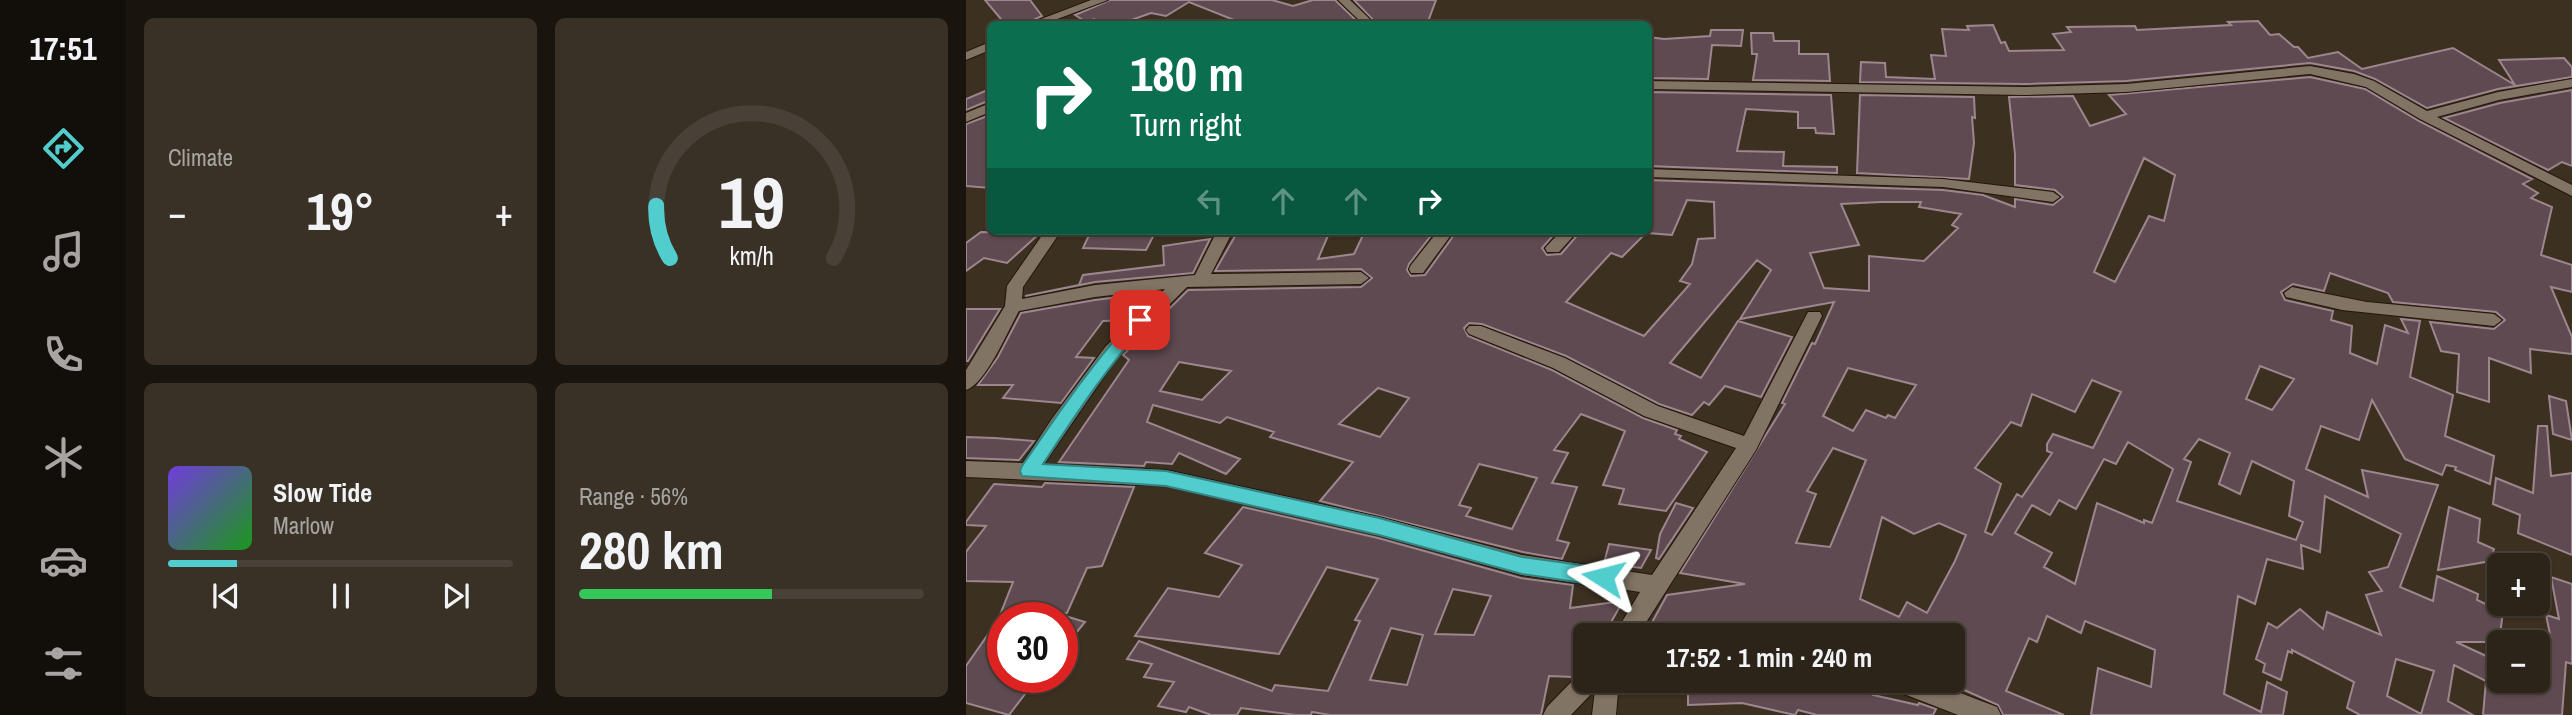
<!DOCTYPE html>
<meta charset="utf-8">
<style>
:root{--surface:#2d2419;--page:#393026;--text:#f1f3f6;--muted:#a7a4a2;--line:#484138;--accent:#52cdcd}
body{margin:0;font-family:"Archivo Narrow",sans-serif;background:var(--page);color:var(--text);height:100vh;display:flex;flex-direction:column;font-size:26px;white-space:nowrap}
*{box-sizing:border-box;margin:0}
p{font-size:23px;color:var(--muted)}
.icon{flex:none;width:38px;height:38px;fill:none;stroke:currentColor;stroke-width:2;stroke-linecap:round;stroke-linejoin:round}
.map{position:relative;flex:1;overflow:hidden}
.drawer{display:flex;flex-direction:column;gap:18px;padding:18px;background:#19140e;width:840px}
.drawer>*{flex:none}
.top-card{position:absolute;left:21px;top:21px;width:665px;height:214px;border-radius:10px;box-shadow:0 2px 5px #0004,0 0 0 2px var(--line);background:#0b6e4f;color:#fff;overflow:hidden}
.buttons{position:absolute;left:1521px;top:553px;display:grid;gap:14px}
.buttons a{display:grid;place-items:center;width:63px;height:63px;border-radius:10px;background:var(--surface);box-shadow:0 2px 5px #0004,0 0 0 2px var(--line);font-size:35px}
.speed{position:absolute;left:21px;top:602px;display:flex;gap:14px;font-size:35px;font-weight:700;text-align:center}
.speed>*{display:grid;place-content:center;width:91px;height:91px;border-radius:50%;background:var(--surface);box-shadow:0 2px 5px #0004,0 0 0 2px var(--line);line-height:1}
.speed .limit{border:10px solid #d22;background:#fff;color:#111}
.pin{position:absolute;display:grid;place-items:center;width:60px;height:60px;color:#fff;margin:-30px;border-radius:14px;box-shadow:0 4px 10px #0006}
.me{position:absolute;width:77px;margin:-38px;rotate:279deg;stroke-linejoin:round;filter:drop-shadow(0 0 5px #0008)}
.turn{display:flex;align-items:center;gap:24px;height:147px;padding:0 28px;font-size:32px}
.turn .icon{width:91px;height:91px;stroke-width:2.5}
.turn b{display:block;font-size:49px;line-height:60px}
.lanes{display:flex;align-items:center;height:66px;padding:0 28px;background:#0003;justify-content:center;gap:35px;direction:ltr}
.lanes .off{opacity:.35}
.big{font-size:52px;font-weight:700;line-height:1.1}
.drawer .tile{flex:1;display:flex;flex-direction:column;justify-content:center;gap:10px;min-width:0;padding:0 24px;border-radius:10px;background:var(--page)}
.drawer .dial{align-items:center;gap:0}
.dial svg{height:182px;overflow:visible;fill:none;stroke:var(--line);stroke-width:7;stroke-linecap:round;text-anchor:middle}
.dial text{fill:var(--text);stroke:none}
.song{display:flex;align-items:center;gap:21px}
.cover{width:84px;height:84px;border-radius:10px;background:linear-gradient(135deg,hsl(260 70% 55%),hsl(120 70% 35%))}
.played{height:7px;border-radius:4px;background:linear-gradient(90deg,var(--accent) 20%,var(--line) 20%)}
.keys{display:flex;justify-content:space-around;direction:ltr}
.heat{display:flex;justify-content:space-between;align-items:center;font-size:38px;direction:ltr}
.charge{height:10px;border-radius:5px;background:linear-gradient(90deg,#34c759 56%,var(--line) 0)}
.drawer .tiles{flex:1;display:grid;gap:18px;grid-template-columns:repeat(2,1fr)}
.trip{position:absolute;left:607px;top:623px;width:392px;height:70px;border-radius:10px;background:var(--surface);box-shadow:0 2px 5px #0004,0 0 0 2px var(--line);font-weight:700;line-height:70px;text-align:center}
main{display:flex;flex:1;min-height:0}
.dock{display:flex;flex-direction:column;width:126px;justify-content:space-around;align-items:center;background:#120e0a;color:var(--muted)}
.dock .icon{width:49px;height:49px}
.dock .on{color:var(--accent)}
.dock b{font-size:32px;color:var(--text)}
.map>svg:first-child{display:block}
.building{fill:#5f4a52;stroke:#9d868e;stroke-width:2;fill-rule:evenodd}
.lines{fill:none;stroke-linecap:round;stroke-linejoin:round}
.minor-casing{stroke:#23170a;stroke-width:2}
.minor{fill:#827464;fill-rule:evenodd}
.route{fill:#52cdcd;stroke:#358585;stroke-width:2}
</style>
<main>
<nav class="dock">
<b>17:51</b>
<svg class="icon on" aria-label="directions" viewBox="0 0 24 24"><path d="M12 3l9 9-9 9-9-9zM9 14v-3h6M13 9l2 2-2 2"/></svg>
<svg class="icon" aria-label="music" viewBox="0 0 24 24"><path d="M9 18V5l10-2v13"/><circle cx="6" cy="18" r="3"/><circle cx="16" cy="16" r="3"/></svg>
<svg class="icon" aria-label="phone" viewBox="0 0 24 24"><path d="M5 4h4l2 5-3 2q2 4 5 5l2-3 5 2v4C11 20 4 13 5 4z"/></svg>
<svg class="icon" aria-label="climate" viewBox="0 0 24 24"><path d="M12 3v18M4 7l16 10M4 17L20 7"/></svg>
<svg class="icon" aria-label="car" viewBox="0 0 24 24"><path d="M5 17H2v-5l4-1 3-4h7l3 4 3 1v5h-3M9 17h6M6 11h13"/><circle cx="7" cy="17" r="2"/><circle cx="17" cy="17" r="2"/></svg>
<svg class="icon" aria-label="filters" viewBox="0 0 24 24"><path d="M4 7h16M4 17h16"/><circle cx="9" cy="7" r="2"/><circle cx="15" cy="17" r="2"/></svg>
</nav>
<section class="drawer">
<div class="tiles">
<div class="tile"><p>Climate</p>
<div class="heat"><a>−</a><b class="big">19°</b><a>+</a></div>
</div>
<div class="tile dial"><svg viewBox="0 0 100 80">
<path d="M14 69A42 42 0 1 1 86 69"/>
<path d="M14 69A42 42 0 0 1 8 46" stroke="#52cdcd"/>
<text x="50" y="56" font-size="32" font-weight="700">19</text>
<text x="50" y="72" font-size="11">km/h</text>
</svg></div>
<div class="tile">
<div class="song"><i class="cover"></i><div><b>Slow Tide</b><p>Marlow</p></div></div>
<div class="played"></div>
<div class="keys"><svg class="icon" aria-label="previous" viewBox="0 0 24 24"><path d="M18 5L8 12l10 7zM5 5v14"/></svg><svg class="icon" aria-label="pause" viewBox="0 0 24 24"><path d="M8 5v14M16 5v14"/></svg><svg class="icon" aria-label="next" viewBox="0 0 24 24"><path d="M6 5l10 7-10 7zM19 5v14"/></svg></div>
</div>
<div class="tile"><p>Range · 56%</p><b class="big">280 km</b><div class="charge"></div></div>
</div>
</section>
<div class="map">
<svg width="1606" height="715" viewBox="0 0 1606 715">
<rect width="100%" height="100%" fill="#3c3021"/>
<!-- building -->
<g class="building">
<polygon points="19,0 64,0 76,16 59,24 39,24"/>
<polygon points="144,0 306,0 327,6 347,0 369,0 394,24 278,24 223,2 200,16 185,13 154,24 136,24 128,19 120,22 109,15"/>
<polygon points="388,0 470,0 461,24 411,24"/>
<polygon points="1292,21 1304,35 1313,34 1328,47 1332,47 1342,58 1372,52 1396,69 1487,48 1549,85 1533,60 1598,58 1606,67 1606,77 1532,89 1461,108 1409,79 1388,71 1344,63 1160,81 1059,84 894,82 895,62 919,63 920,77 969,79 965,55 980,56 976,29 1003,30 1001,26 1027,25 1035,43 1039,42 1043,51 1098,50 1087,34 1105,32 1101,27 1169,26 1171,30 1265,25 1262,22"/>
<polygon points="745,30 777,30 775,46 746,45 742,79 682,78 682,37 698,39 744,36"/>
<polygon points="785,33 807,33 808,41 833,41 833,54 862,54 864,81 787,80 791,54 786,54"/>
<path d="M 1344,77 L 1399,89 L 1453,121 L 1566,179 L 1557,184 L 1572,193 L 1565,198 L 1586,207 L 1575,255 L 1606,265 L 1606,292 L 1585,287 L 1606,337 L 1606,354 L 1564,349 L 1565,373 L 1523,358 L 1523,402 L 1491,392 L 1493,354 L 1475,351 L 1464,322 L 1528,329 L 1539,320 L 1530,312 L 1427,302 L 1422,293 L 1364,273 L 1358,291 L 1327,284 L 1315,292 L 1319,300 L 1367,311 L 1365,320 L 1386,326 L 1384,353 L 1411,364 L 1419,325 L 1442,333 L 1435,319 L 1454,321 L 1444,377 L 1487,395 L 1479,436 L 1528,456 L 1524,484 L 1489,470 L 1490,467 L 1480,465 L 1476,475 L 1439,459 L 1406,400 L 1393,440 L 1355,426 L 1340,469 L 1402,497 L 1396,470 L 1472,485 L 1434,587 L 1467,601 L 1471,576 L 1512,594 L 1511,600 L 1537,612 L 1533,642 L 1490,642 L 1533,662 L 1533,681 L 1576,683 L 1580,637 L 1585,639 L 1580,615 L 1593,619 L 1585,577 L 1606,584 L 1606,664 L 1600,662 L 1596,715 L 1517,715 L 1520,681 L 1488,665 L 1482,701 L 1507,715 L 1394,715 L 1381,708 L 1388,682 L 1326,650 L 1326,653 L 1322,651 L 1315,680 L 1297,672 L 1299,664 L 1290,659 L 1302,623 L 1311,628 L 1334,609 L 1357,629 L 1361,612 L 1415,635 L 1400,595 L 1416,591 L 1403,572 L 1422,567 L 1435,534 L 1359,496 L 1354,552 L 1335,545 L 1337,569 L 1301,559 L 1289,604 L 1272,596 L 1258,694 L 1295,712 L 1301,682 L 1321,692 L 1317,715 L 1125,715 L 1132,668 L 1185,687 L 1189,650 L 1119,621 L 1115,633 L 1081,616 L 1071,642 L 1063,638 L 1040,691 L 1098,715 L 1037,715 L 1032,705 L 987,685 L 987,635 L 679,635 L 701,595 L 779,584 L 714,573 L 819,404 L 816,403 L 846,343 L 849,344 L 868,302 L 774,319 L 805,270 L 791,260 L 704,363 L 735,378 L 772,321 L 826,337 L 795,397 L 759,386 L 743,405 L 738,402 L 726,415 L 693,404 L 600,356 L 516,324 L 503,323 L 498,328 L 502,336 L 586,370 L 677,418 L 711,430 L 709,434 L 715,436 L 713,439 L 741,452 L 700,511 L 653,504 L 658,489 L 637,485 L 659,431 L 615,414 L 588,450 L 602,453 L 586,483 L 611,487 L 591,540 L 603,543 L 596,559 L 557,552 L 354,501 L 387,462 L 304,437 L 308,432 L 261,417 L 254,423 L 187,405 L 181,422 L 274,459 L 260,474 L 213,453 L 206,464 L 180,462 L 178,466 L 93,462 L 163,360 L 157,355 L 222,290 L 395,287 L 406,278 L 395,269 L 249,271 L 272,231 L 364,231 L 352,259 L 388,254 L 398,233 L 467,233 L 443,264 L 441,270 L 445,276 L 459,275 L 491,231 L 591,231 L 576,248 L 581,255 L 595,254 L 615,231 L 682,231 L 656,257 L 645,253 L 600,302 L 678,336 L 724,284 L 714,281 L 726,264 L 732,239 L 749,238 L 748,202 L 721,200 L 706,235 L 682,233 L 682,180 L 977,190 L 1017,195 L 1049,207 L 1049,199 L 1087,205 L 1097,197 L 1089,190 L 1049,185 L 1049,154 L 1043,97 L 1107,96 L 1124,126 L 1160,114 L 1143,95 ZM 1178,158 L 1209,175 L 1198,221 L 1183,216 L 1149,282 L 1128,272 ZM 915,202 L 955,202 L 953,207 L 995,214 L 986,225 L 992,228 L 958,261 L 903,256 L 903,291 L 858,288 L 844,253 L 893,245 L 875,204 ZM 213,362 L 265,371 L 236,400 L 194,391 ZM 1294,366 L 1328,379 L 1306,410 L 1280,399 ZM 882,368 L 950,385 L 929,418 L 922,415 L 920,418 L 900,410 L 887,431 L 857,416 ZM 1126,380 L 1155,392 L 1127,448 L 1087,434 L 1081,444 L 1081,451 L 1086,453 L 1056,497 L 1051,494 L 1026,535 L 1019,532 L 1035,484 L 1009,468 L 1045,422 L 1055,426 L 1066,394 L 1109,412 ZM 412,388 L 443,398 L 414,437 L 373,424 ZM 1233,439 L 1264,453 L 1253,484 L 1274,494 L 1286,461 L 1328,481 L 1323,516 L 1337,522 L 1330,540 L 1211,501 L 1225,462 L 1218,459 ZM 1162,442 L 1207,469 L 1186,523 L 1178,520 L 1178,523 L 1131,503 L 1109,584 L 1078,567 L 1086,553 L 1049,533 L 1066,505 L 1084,515 L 1093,500 L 1110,509 L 1138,459 L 1150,464 ZM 867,448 L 900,460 L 864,547 L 830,543 L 850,494 L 841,491 ZM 513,464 L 571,478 L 546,529 L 500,516 L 505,508 L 493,505 ZM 916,517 L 948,534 L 973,523 L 1000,535 L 989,561 L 961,613 L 941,602 L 933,617 L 894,599 ZM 1430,659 L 1468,671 L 1455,714 L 1421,696 Z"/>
<polygon points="24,89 24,100 0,110 0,99"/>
<polygon points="1606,90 1606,166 1596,162 1582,170 1478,118 1534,103"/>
<polygon points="682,92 865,95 868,134 850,133 849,128 832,128 832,112 780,109 771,151 818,152 817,166 871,167 871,173 682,166"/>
<polygon points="894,95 1008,97 1009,118 1006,117 1008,143 1003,179 891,173"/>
<polygon points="24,115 24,188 0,186 0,124"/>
<polygon points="125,231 190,231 180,250 117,248"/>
<polygon points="15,232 74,233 41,263 18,258 0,271 0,243"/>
<polygon points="244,239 227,273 129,282 59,296 113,285 117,275 198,265 197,246"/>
<polygon points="192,292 163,320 137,321 110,357 128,358 95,403 37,398 47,385 12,385 32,357 55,313 129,300"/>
<polygon points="0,309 34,309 2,361 0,361"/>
<polygon points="1583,396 1600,401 1606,440 1587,434"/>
<polygon points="1572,426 1581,426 1585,476 1606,473 1606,555 1552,533 1554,515 1527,504 1530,478 1567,493"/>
<polygon points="0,437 29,438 68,441 53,460 0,458"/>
<polygon points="79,483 168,487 136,566 121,568 101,613 37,618 37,677 72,677 43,715 0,703 0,666 32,620 47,582 0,581 0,552 20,526 0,525 0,522 28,484 76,487"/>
<polygon points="710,503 727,508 693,559 690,558 694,534"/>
<path d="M 277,507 L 412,538 L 555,578 L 607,585 L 604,608 L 657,601 L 644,624 L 644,635 L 620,635 L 618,669 L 607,677 L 583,676 L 575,715 L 364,715 L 346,712 L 345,715 L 330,715 L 275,708 L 271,715 L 245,715 L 223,707 L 220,712 L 192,706 L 208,682 L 178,677 L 186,664 L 161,659 L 173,641 L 306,691 L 309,685 L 362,691 L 394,621 L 389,620 L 412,579 L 361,567 L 313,654 L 169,636 L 202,588 L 253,597 L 276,565 L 239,553 ZM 487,589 L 525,596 L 508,635 L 469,634 ZM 425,628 L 457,635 L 441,685 L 404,680 Z"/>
<polygon points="1483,507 1514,519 1512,542 1528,549 1525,561 1472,570"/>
<polygon points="643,544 685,550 675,568 638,563"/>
<polygon points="96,615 119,622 96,650"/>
<polygon points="722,681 883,681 883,684 908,691 907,695 952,705 953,703 970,709 967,715 851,715 832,710 829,715 776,703 722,705"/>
</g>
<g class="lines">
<!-- minor casing -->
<g class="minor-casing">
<g id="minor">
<polygon points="125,0 142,0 78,24 62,24"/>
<polygon points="372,0 384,0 409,24 397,24"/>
<polygon points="24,42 24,50 0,60 0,52"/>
<polygon points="1344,66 1388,74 1408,81 1461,111 1532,92 1606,79 1606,87 1533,100 1471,117 1606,185 1606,196 1454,119 1400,87 1344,74 1160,92 1059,95 682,89 682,81 1059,87 1160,84"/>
<polygon points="24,103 24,112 0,122 0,113"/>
<polygon points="682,169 977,179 1087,192 1094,197 1087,202 977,187 682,177"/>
<path d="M 79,231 L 95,231 L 57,287 L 56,299 L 129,285 L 229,275 L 251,231 L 267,231 L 245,274 L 395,272 L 403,278 L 395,284 L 221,287 L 152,356 L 78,464 L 200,470 L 413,517 L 556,555 L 686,575 L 770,448 L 678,416 L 587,368 L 503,334 L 500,330 L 503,326 L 515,326 L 599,358 L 692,406 L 778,436 L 842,312 L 854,312 L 856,316 L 790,450 L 672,635 L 648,635 L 674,592 L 556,575 L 413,535 L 200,486 L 0,477 L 0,461 L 57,463 L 85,420 L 140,346 L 199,289 L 129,297 L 53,311 C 42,330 20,384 0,390 L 0,370 L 39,306 L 41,286 Z"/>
<polygon points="472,231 488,231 457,273 445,273 443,269 445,265"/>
<polygon points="595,231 612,231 593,252 581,252 579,248"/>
<polygon points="1326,287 1401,302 1528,314 1536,320 1528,326 1376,310 1320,297 1318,293"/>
<polygon points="620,671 620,681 653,681 650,715 626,715 629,690 605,715 577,715 581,707 614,673"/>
<polygon points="921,681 963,681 1031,707 1035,715 992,715 925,689"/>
</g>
</g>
<!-- minor -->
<use href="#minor" class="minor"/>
</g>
<!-- route -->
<path class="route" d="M 174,315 L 180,317 L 182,320 L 180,324 C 140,368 109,416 77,464 L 200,471 L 413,518 L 556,557 L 637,568 L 644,571 L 646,577 L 644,584 L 637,586 L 556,574 L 413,535 L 200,486 L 56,476 L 54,471 L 56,466 C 92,414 126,363 169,317 Z"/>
</svg>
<div class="buttons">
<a>+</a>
<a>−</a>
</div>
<div class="speed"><div class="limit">30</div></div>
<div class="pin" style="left:174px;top:320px;background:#d93025"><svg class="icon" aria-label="arrive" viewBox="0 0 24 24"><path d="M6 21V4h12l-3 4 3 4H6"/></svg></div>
<svg class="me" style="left:637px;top:577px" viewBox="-20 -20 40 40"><path d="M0-17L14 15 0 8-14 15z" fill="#52cdcd" stroke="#fff" stroke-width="4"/></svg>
<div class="trip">17:52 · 1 min · 240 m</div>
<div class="top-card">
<div class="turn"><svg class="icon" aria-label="right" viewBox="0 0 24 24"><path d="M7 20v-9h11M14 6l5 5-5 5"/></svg><div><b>180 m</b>Turn right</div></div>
<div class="lanes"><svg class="icon off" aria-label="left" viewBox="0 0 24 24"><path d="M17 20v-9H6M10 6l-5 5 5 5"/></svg><svg class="icon off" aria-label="ahead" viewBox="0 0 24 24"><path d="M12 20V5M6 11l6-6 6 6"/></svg><svg class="icon off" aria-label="ahead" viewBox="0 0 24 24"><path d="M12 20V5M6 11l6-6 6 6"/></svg><svg class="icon" aria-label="right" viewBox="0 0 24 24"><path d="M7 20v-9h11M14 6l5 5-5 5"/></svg></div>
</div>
</div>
</main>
